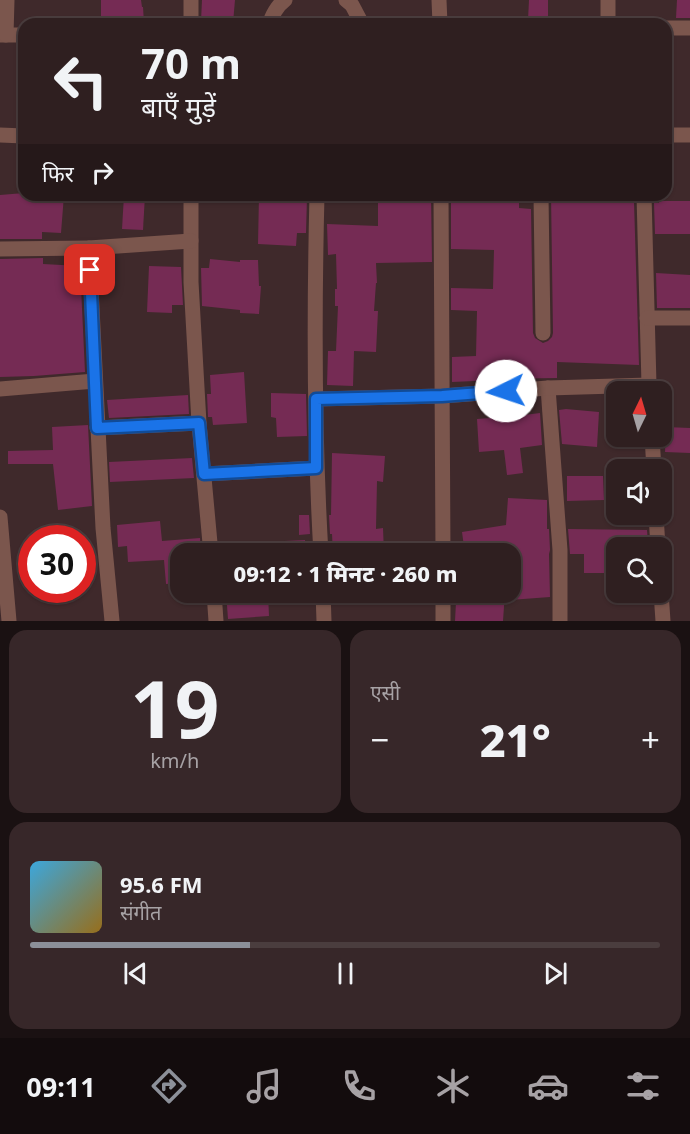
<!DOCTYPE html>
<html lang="hi">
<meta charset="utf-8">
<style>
:root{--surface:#2f1f20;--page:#372729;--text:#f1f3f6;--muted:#a7a2a5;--line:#4a3d3e;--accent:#8c9099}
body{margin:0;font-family:"Noto Sans","Noto Sans Devanagari",sans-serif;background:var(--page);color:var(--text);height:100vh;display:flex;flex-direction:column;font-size:22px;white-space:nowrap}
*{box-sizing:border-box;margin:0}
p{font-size:20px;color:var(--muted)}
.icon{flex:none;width:33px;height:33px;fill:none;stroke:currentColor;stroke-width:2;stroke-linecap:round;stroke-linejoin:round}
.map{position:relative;height:621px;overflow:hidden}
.drawer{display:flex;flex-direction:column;gap:9px;padding:9px;background:#1a1112;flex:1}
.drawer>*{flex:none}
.hud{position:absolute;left:18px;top:18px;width:654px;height:183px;border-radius:18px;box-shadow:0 2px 4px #0004,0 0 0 2px var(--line);background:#2f1f20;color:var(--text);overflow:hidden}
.needle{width:39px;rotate:5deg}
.fabs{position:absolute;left:606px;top:381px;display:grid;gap:12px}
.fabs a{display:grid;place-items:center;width:66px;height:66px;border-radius:12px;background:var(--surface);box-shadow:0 2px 4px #0004,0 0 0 2px var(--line);font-size:30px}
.speed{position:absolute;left:18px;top:525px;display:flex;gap:12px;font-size:30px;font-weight:700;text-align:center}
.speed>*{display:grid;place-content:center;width:78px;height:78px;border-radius:50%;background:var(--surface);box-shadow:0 2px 4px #0004,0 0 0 2px var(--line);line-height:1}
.speed .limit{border:9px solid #d22;background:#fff;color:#111}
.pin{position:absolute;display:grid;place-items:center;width:51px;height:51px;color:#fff;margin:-26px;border-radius:12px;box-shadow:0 3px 9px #0006}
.me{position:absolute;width:66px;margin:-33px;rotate:266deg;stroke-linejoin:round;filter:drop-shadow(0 0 4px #0008)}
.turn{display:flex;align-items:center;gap:21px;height:126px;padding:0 24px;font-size:27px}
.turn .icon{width:78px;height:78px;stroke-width:2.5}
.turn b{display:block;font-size:42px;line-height:51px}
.then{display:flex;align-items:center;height:57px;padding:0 24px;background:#0003;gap:12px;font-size:22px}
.big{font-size:45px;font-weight:800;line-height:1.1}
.drawer .tile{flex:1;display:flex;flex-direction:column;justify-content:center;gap:9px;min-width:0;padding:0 21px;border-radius:18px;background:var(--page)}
.drawer .dial{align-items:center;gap:0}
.dial b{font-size:78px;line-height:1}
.song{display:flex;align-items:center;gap:18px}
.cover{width:72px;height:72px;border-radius:9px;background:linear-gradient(135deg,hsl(200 70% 55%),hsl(40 70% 35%))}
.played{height:6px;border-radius:3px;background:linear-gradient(90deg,var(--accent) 35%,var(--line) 35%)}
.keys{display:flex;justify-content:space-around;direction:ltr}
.heat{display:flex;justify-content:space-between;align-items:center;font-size:33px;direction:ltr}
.drawer .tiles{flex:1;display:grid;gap:9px;grid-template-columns:1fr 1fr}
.tile:last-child{grid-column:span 2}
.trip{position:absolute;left:170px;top:543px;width:351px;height:60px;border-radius:18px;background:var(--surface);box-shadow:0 2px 4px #0004,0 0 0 2px var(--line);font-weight:800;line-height:60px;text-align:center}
.dock{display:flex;height:96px;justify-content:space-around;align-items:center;background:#130c0d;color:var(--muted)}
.dock .icon{width:42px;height:42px}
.dock .selected{color:var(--accent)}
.dock b{font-size:27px;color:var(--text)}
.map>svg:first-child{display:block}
.building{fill:#752b54}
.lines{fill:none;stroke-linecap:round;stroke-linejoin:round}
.minor{stroke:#7b564d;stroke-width:15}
.route-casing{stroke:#114b97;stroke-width:15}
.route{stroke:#1a73e8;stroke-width:10}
</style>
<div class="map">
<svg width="690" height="621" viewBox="0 0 690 621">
<rect width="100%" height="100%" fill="#3f292b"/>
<!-- building -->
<g class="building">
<polygon points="101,0 141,0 142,7 143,7 144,23 101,23"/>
<polygon points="202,0 235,0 233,23 201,21"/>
<polygon points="529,0 548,0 548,20 528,20"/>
<polygon points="677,0 690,0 690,18 676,18"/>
<polygon points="24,193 24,195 64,195 61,233 42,232 42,239 0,239 0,195"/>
<polygon points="124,195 145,195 143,230 122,229"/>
<polygon points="259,195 298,195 298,197 307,197 306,233 297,233 296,246 258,244"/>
<polygon points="378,195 431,195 432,262 376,263 377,283 376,283 374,311 378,311 376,352 354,351 353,386 327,385 328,351 336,351 338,306 335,306 335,289 337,289 336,254 328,255 327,224 378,226"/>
<polygon points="451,195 519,195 519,208 531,209 533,333 535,338 543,343 548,341 552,337 553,333 551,195 595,195 595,201 634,202 639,365 557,362 557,378 497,379 497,380 452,382 452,357 476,356 477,311 451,310 451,288 493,289 494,250 451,249"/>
<polygon points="659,201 690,201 690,234 655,234 654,203 659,203"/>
<polygon points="43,258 43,264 80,266 85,372 34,376 0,377 0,259"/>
<polygon points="210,259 240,262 240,260 258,260 259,286 261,286 259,314 240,313 240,310 202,306 201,268 209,268"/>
<polygon points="149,266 181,267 183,305 172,305 172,313 147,312"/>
<polygon points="656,273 690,275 690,308 657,308"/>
<polygon points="244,372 247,423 213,425 212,417 208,417 207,394 211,394 210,375"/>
<polygon points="271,393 306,394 307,436 277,437 276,418 271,417"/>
<polygon points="188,395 189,414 109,418 107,400"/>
<polygon points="566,409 599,412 597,447 562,444 559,410"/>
<polygon points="540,413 542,445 520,448 523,473 507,475 504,450 479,452 477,419 516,416"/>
<polygon points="88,425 92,506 58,510 53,464 8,464 8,451 53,450 52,427"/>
<polygon points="666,427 690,428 690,453 665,452"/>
<polygon points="332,453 385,456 383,482 377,481 376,529 383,528 384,553 333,554 332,534 330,534 329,515 331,515"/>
<polygon points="192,458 194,478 110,482 109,462"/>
<polygon points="567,476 603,476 604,500 567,501"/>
<polygon points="508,498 547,500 547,529 549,529 550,550 549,554 550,597 510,600 510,554 465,554 462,532 506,525"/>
<polygon points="299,515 309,515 310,534 299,535"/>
<polygon points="160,521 162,541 200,538 201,554 180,554 180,583 166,584 164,560 128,562 127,546 118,547 117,525"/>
<polygon points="568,529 647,530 648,543 630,543 630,547 616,547 616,573 584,573 584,554 570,554"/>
<polygon points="305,540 305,554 264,554 264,542"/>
<polygon points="226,592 268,592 269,616 228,619"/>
<polygon points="486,592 505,592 503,621 455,621 456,602 487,603"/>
</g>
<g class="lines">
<!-- minor -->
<g class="minor">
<polyline points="191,0 191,24"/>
<polyline points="346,0 352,5 362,24"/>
<polyline points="439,0 440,24"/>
<path d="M 270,24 C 271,16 278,5 285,0"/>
<polyline points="608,24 608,0"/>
<polyline points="666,28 690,28"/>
<polyline points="0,35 24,35"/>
<polyline points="6,35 7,0"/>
<polyline points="0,135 24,136"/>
<polyline points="666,135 690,135"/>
<polyline points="191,195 191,282 199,423 211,554"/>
<path d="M 317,195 C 314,315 314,434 321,554"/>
<polyline points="441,195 443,554"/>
<polyline points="541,195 543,333"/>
<polyline points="644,195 649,385"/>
<polyline points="0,249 89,248"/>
<polyline points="647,318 690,318"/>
<polyline points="548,388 560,550 560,621"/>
<polyline points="0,389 95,381"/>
<polyline points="316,399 442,396 548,388 649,385 649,392"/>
<polyline points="97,428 199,423"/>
<polyline points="652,436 654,470"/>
<polyline points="204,474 316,468"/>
<polyline points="656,514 658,548"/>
<polyline points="0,517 9,621"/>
<polyline points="214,592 216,621"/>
<polyline points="323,592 324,621"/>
<polyline points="443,592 443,621"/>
<polyline points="661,592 663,621"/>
<polyline points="112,621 103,528 89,248 191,241"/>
</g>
</g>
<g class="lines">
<!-- route casing -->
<g class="route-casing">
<polyline id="route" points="90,270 97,428 199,423 204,474 316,468 316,399 442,396 506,391"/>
</g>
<!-- route -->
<use href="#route" class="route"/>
</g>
</svg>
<div class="fabs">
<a><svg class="needle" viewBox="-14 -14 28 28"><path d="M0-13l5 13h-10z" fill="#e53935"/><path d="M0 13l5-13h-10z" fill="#a7a2a5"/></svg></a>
<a><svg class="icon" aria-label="sound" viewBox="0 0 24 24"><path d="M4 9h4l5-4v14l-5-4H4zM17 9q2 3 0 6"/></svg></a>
<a><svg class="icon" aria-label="search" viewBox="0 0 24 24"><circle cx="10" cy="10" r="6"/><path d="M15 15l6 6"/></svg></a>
</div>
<div class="speed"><div class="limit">30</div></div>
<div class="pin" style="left:90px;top:270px;background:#d93025"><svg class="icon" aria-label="arrive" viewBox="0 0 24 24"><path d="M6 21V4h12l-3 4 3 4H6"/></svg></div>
<svg class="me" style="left:506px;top:391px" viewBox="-20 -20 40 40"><circle r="19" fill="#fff"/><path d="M0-13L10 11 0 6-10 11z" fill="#1a73e8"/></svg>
<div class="trip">09:12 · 1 मिनट · 260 m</div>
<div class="hud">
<div class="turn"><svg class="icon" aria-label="left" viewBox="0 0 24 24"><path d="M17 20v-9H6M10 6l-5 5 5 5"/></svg><div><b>70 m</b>बाएँ मुड़ें</div></div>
<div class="then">फिर<svg class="icon" aria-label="right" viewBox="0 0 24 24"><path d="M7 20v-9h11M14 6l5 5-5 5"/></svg></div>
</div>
</div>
<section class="drawer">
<div class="tiles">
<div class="tile dial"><b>19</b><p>km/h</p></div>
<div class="tile"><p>एसी</p>
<div class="heat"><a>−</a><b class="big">21°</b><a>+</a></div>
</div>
<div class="tile">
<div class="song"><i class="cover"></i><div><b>95.6 FM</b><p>संगीत</p></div></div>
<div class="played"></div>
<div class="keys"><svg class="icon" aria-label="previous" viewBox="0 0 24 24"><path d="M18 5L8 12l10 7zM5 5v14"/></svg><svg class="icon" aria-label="pause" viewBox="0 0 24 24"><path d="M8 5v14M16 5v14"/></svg><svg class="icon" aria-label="next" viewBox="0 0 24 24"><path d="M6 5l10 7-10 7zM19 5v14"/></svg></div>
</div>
</div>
</section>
<nav class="dock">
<b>09:11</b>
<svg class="icon selected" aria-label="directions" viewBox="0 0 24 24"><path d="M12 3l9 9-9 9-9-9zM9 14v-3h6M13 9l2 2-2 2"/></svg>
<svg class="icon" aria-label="music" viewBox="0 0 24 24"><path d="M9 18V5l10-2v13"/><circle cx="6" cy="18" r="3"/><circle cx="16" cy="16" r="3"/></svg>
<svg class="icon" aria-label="phone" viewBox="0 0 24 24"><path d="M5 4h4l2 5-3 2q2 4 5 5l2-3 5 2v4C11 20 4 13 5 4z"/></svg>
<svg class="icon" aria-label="climate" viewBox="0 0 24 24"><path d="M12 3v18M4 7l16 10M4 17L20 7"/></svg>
<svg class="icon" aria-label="car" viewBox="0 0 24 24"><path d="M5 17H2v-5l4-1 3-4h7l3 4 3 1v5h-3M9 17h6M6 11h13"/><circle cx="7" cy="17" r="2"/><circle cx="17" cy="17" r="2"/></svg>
<svg class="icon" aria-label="filters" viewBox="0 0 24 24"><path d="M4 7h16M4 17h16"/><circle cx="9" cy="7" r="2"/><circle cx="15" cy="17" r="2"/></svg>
</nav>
